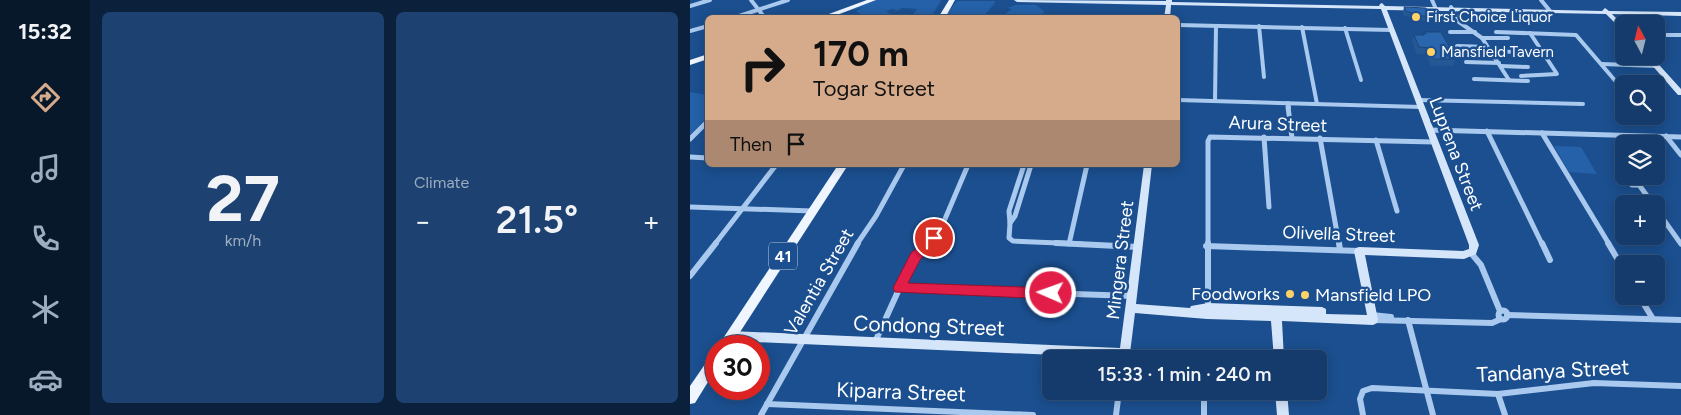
<!DOCTYPE html>
<meta charset="utf-8">
<style>
:root{--surface:#143b6b;--page:#1d4271;--text:#f1f3f6;--muted:#9dadc1;--line:#33557e;--accent:#d6ab8b}
body{margin:0;font-family:Figtree,sans-serif;background:var(--page);color:var(--text);height:100vh;display:flex;flex-direction:column;font-size:19px;white-space:nowrap}
*{box-sizing:border-box;margin:0}
p{font-size:16px;color:var(--muted)}
.icon{flex:none;width:28px;height:28px;fill:none;stroke:currentColor;stroke-width:2;stroke-linecap:round;stroke-linejoin:round}
.map{position:relative;flex:1;overflow:hidden}
.sheet{display:flex;flex-direction:column;gap:12px;padding:12px;background:#0b203b;width:600px}
.sheet>*{flex:none}
.banner{position:absolute;left:15px;top:15px;width:475px;height:152px;border-radius:8px;box-shadow:0 2px 12px #0003,0 0 0 1px var(--line);background:#d6ab8b;color:#111;overflow:hidden}
.needle{width:32px;rotate:353deg}
.tools{position:absolute;left:925px;top:15px;display:grid;gap:10px}
.tools a{display:grid;place-items:center;width:50px;height:50px;border-radius:8px;background:var(--surface);box-shadow:0 2px 12px #0003,0 0 0 1px var(--line);font-size:25px}
.speed{position:absolute;left:15px;top:335px;display:flex;gap:10px;font-size:25px;font-weight:700;text-align:center}
.speed>*{display:grid;place-content:center;width:65px;height:65px;border-radius:50%;background:var(--surface);box-shadow:0 2px 12px #0003,0 0 0 1px var(--line);line-height:1}
.speed .limit{border:8px solid #d22;background:#fff;color:#111}
.pin{position:absolute;display:grid;place-items:center;width:42px;height:42px;color:#fff;margin:-21px;border:2px solid #fff;border-radius:50%;box-shadow:0 1px 5px #0007}
.me{position:absolute;width:55px;margin:-28px;rotate:272deg;stroke-linejoin:round;filter:drop-shadow(0 0 4px #0008)}
.turn{display:flex;align-items:center;gap:18px;height:105px;padding:0 25px;font-size:22px}
.turn .icon{width:65px;height:65px;stroke-width:2.5}
.turn b{display:block;font-size:35px;line-height:42px}
.then{display:flex;align-items:center;height:48px;padding:0 25px;background:#0003;gap:10px;font-size:19px}
.big{font-size:38px;font-weight:600;line-height:1.1}
.sheet .tile{flex:1;display:flex;flex-direction:column;justify-content:center;gap:8px;min-width:0;padding:0 18px;border-radius:8px;background:var(--page)}
.sheet .dial{align-items:center;gap:0}
.dial b{font-size:65px;line-height:1}
.heat{display:flex;justify-content:space-between;align-items:center;font-size:28px;direction:ltr}
.sheet .tiles{flex:1;display:grid;gap:12px;grid-template-columns:repeat(2,1fr)}
.trip{position:absolute;left:352px;top:350px;width:285px;height:50px;border-radius:8px;background:var(--surface);box-shadow:0 2px 12px #0003,0 0 0 1px var(--line);font-weight:600;line-height:50px;text-align:center}
main{display:flex;flex:1;min-height:0}
.tab-bar{display:flex;flex-direction:column;width:90px;justify-content:space-around;align-items:center;background:#08182b;color:var(--muted)}
.tab-bar .icon{width:35px;height:35px}
.tab-bar .on{color:var(--accent)}
.tab-bar b{font-size:22px;color:var(--text)}
.map>svg:first-child{display:block}
.green{fill:#2461a8}
.lines{fill:none;stroke-linecap:round;stroke-linejoin:round}
.street-far2{stroke:#a9c9ee;stroke-width:4}
.street-far1{stroke:#a9c9ee;stroke-width:5}
.street{stroke:#a9c9ee;stroke-width:6}
.secondary{fill:#d6e6fa;fill-rule:evenodd}
.primary{fill:#f0f6ff;fill-rule:evenodd}
.wall{fill:#245895}
.building{fill:#2a66ad;stroke:#1d4779}
.route{fill:#e11d48;stroke:#92132f}
.poi-dot{fill:#ffd166;stroke:#1b4f8f;stroke-width:2}
.labels{text-anchor:middle;stroke-width:5;stroke-linejoin:round;paint-order:stroke}
.far-poi-label{font-size:15px;fill:#fff;stroke:#1b4f8f;text-anchor:start}
.shield{fill:#1b4f8f;stroke:#bbcadd;stroke-width:1}
.shield-label{font-size:16px;font-weight:bold;fill:#fff}
.street-label{font-size:18px;fill:#fff;stroke:#1b4f8f}
.poi-label{font-size:18px;fill:#fff;stroke:#1b4f8f;text-anchor:end}
.near-street-label{font-size:21px;fill:#fff;stroke:#1b4f8f}
</style>
<main>
<nav class="tab-bar">
<b>15:32</b>
<svg class="icon on" aria-label="directions" viewBox="0 0 24 24"><path d="M12 3l9 9-9 9-9-9zM9 14v-3h6M13 9l2 2-2 2"/></svg>
<svg class="icon" aria-label="music" viewBox="0 0 24 24"><path d="M9 18V5l10-2v13"/><circle cx="6" cy="18" r="3"/><circle cx="16" cy="16" r="3"/></svg>
<svg class="icon" aria-label="phone" viewBox="0 0 24 24"><path d="M5 4h4l2 5-3 2q2 4 5 5l2-3 5 2v4C11 20 4 13 5 4z"/></svg>
<svg class="icon" aria-label="climate" viewBox="0 0 24 24"><path d="M12 3v18M4 7l16 10M4 17L20 7"/></svg>
<svg class="icon" aria-label="car" viewBox="0 0 24 24"><path d="M5 17H2v-5l4-1 3-4h7l3 4 3 1v5h-3M9 17h6M6 11h13"/><circle cx="7" cy="17" r="2"/><circle cx="17" cy="17" r="2"/></svg>
</nav>
<section class="sheet">
<div class="tiles">
<div class="tile dial"><b>27</b><p>km/h</p></div>
<div class="tile"><p>Climate</p>
<div class="heat"><a>−</a><b class="big">21.5°</b><a>+</a></div>
</div>
</div>
</section>
<div class="map">
<svg width="991" height="415" viewBox="0 0 991 415">
<rect width="100%" height="100%" fill="#1b4f8f"/>
<!-- green -->
<g class="green">
<polygon points="183,0 250,0 251,1 241,17 221,17 227,9 212,8 207,11 203,9 196,11 202,15 200,16 188,14 186,17 175,17 166,11 173,7 138,17"/>
<polygon points="267,1 305,1 305,3 293,17 254,18"/>
<polygon points="325,5 346,5 354,11 351,17 311,17 322,9 317,8"/>
<polygon points="0,92 17,95 18,116 0,135"/>
<polygon points="864,146 891,147 907,174 879,172"/>
</g>
<g class="lines">
<!-- street-far2 -->
<g class="street-far2">
<polyline points="61,0 75,18"/>
<polyline points="742,0 746,9"/>
<polyline points="851,0 860,11"/>
<polyline points="0,6 20,0"/>
<polyline points="761,7 769,22 792,38 819,80"/>
<polyline points="43,18 98,0"/>
<polyline points="753,18 768,19"/>
<polyline points="488,25 701,30"/>
<polyline points="569,26 574,77"/>
<polyline points="612,27 627,104"/>
<polyline points="655,28 671,80"/>
<polyline points="0,31 18,26"/>
<polyline points="760,32 785,32"/>
<polyline points="806,32 886,35 934,91"/>
<polyline points="966,35 991,35"/>
<polyline points="792,38 818,38"/>
<polyline points="767,46 797,47"/>
<polyline points="801,51 829,52"/>
<polyline points="776,62 809,63"/>
<polyline points="912,64 966,66"/>
<polyline points="811,66 838,67"/>
<polyline points="831,76 867,74 840,33"/>
<polyline points="784,79 838,81"/>
<polyline points="488,100 731,107"/>
<polyline points="728,100 893,104"/>
<polyline points="525,101 526,26"/>
<polyline points="598,103 599,108"/>
</g>
<!-- street-far1 -->
<g class="street-far1">
<polyline points="598,107 602,138"/>
<polyline points="740,130 991,137"/>
<polyline points="797,131 852,244"/>
<polyline points="852,133 919,244"/>
<polyline points="976,136 991,155"/>
<polyline points="574,137 579,207"/>
<polyline points="630,138 649,244"/>
<polyline points="0,139 18,121"/>
<polyline points="686,140 707,211"/>
<polyline points="0,157 18,158"/>
<polyline points="341,165 325,216 320,223 319,238 323,241 392,244"/>
<polyline points="944,178 963,204"/>
<polyline points="942,185 949,185"/>
<polyline points="0,207 122,211"/>
<polyline points="966,209 991,244"/>
<polyline points="320,223 319,211 334,165"/>
<polyline points="25,244 86,165"/>
<polyline points="167,244 186,216 214,165"/>
<polyline points="237,244 252,226 278,165"/>
<polyline points="379,244 397,165"/>
<polyline points="518,244 518,141 520,137 744,142"/>
</g>
<!-- street -->
<g class="street">
<polyline points="366,243 448,247"/>
<polyline points="518,243 518,309"/>
<polyline points="649,243 650,250"/>
<polyline points="852,243 860,260"/>
<polyline points="918,243 934,270"/>
<polyline points="516,246 669,251"/>
<polyline points="781,253 791,265 810,311"/>
<polyline points="0,276 26,243"/>
<polyline points="209,288 442,296"/>
<polyline points="949,296 963,319"/>
<circle cx="813" cy="315" r="4.5"/>
<polyline points="682,315 701,317"/>
<polyline points="817,315 991,320"/>
<polyline points="683,320 802,323 811,319"/>
<polyline points="718,320 743,415"/>
<polyline points="185,342 220,265 238,243"/>
<polyline points="514,391 514,415"/>
<polyline points="808,394 815,415"/>
<polyline points="77,404 343,415"/>
<polyline points="71,415 168,243"/>
<polyline points="426,415 429,391"/>
<polyline points="673,415 670,399 673,391 682,388 808,394 904,383 991,386"/>
</g>
<!-- secondary -->
<g class="secondary">
<polygon points="324,0 476,1 476,0 482,0 482,2 689,6 690,4 692,3 695,6 912,11 915,8 919,11 991,12 991,16 922,14 934,26 934,32 916,14 697,10 789,245 786,254 774,259 675,255 688,320 687,323 683,325 592,321 594,359 584,359 581,321 517,319 445,313 440,353 439,357 435,358 41,341 37,339 36,336 37,333 41,331 430,348 454,165 462,165 446,304 500,308 501,306 518,303 632,307 636,309 636,314 677,315 664,251 666,248 669,247 773,251 779,249 779,245 691,9 481,5 480,18 474,18 476,5 327,2"/>
<polygon points="954,56 961,56 991,89 991,95 988,95"/>
<polygon points="585,391 597,391 599,415 587,415"/>
</g>
<!-- primary -->
<g class="primary">
<polygon points="177,0 186,0 139,18 128,18"/>
<polygon points="259,0 265,0 255,18 248,18"/>
<polygon points="18,54 18,59 0,65 0,60"/>
<polygon points="148,165 158,165 41,346 28,346"/>
<polygon points="26,352 26,369 5,403 0,404 0,386 22,354"/>
</g>
</g>
<!-- wall -->
<g class="wall">
<polygon points="714,7 740,16 738,21 722,20 720,17 714,16 713,12"/>
<polygon points="735,32 766,59 763,66 741,66 736,54 727,54 722,42 724,35 732,35 733,34 735,34"/>
</g>
<!-- building -->
<g class="building">
<polygon points="714,7 736,8 740,16 724,16 722,13 716,11"/>
<polygon points="735,32 751,32 766,59 744,59 739,48 729,47 724,35 734,35 733,34 736,34"/>
</g>
<!-- route -->
<polygon class="route" points="244,234 249,238 230,260 218,283 361,288 368,293 366,297 361,299 205,292 203,288 221,253"/>
<!-- markers -->
<g class="poi-dot">
<circle cx="726" cy="17" r="5"/>
<circle cx="741" cy="52" r="5"/>
<circle cx="600" cy="294" r="5"/>
<circle cx="615" cy="295" r="5"/>
</g>
<g class="labels">
<!-- far-poi labels -->
<g class="far-poi-label">
<text x="736" y="22">First Choice Liquor</text>
<text x="751" y="57">Mansfield Tavern</text>
</g>
<!-- shield labels -->
<rect class="shield" x="79" y="242.5" width="28" height="27" rx="4"/>
<g class="shield-label">
<text x="93" y="262">41</text>
</g>
<!-- street labels -->
<g class="street-label">
<text transform="translate(588 124) rotate(2)" y="6">Arura Street</text>
<text transform="translate(766 154) rotate(69)" y="6">Luprena Street</text>
<text transform="translate(649 234) rotate(2)" y="6">Olivella Street</text>
<text transform="translate(430 260) rotate(-83)" y="6">Mingera Street</text>
<text transform="translate(129 282) rotate(-60)" y="6">Valentia Street</text>
</g>
<!-- poi labels -->
<g class="poi-label">
<text x="590" y="300">Foodworks</text>
<text x="625" y="301" text-anchor="start">Mansfield LPO</text>
</g>
<!-- near-street labels -->
<g class="near-street-label">
<text transform="translate(239 326) rotate(2)" y="7">Condong Street</text>
<text transform="translate(863 371) rotate(-3)" y="7">Tandanya Street</text>
<text transform="translate(211 392) rotate(2)" y="7">Kiparra Street</text>
</g>
</g>
</svg>
<div class="tools">
<a><svg class="needle" viewBox="-14 -14 28 28"><path d="M0-13l5 13h-10z" fill="#e53935"/><path d="M0 13l5-13h-10z" fill="#9dadc1"/></svg></a>
<a><svg class="icon" aria-label="search" viewBox="0 0 24 24"><circle cx="10" cy="10" r="6"/><path d="M15 15l6 6"/></svg></a>
<a><svg class="icon" aria-label="layers" viewBox="0 0 24 24"><path d="M12 4l9 5-9 5-9-5zM3 14l9 5 9-5"/></svg></a>
<a>+</a>
<a>−</a>
</div>
<div class="speed"><div class="limit">30</div></div>
<div class="pin" style="left:244px;top:238px;background:#d93025"><svg class="icon" aria-label="arrive" viewBox="0 0 24 24"><path d="M6 21V4h12l-3 4 3 4H6"/></svg></div>
<svg class="me" style="left:361px;top:293px" viewBox="-20 -20 40 40"><circle r="17" fill="#e11d48" stroke="#fff" stroke-width="3"/><path d="M0-11L8 9 0 5-8 9z" fill="#fff"/></svg>
<div class="trip">15:33 · 1 min · 240 m</div>
<div class="banner">
<div class="turn"><svg class="icon" aria-label="right" viewBox="0 0 24 24"><path d="M7 20v-9h11M14 6l5 5-5 5"/></svg><div><b>170 m</b>Togar Street</div></div>
<div class="then">Then<svg class="icon" aria-label="arrive" viewBox="0 0 24 24"><path d="M6 21V4h12l-3 4 3 4H6"/></svg></div>
</div>
</div>
</main>
